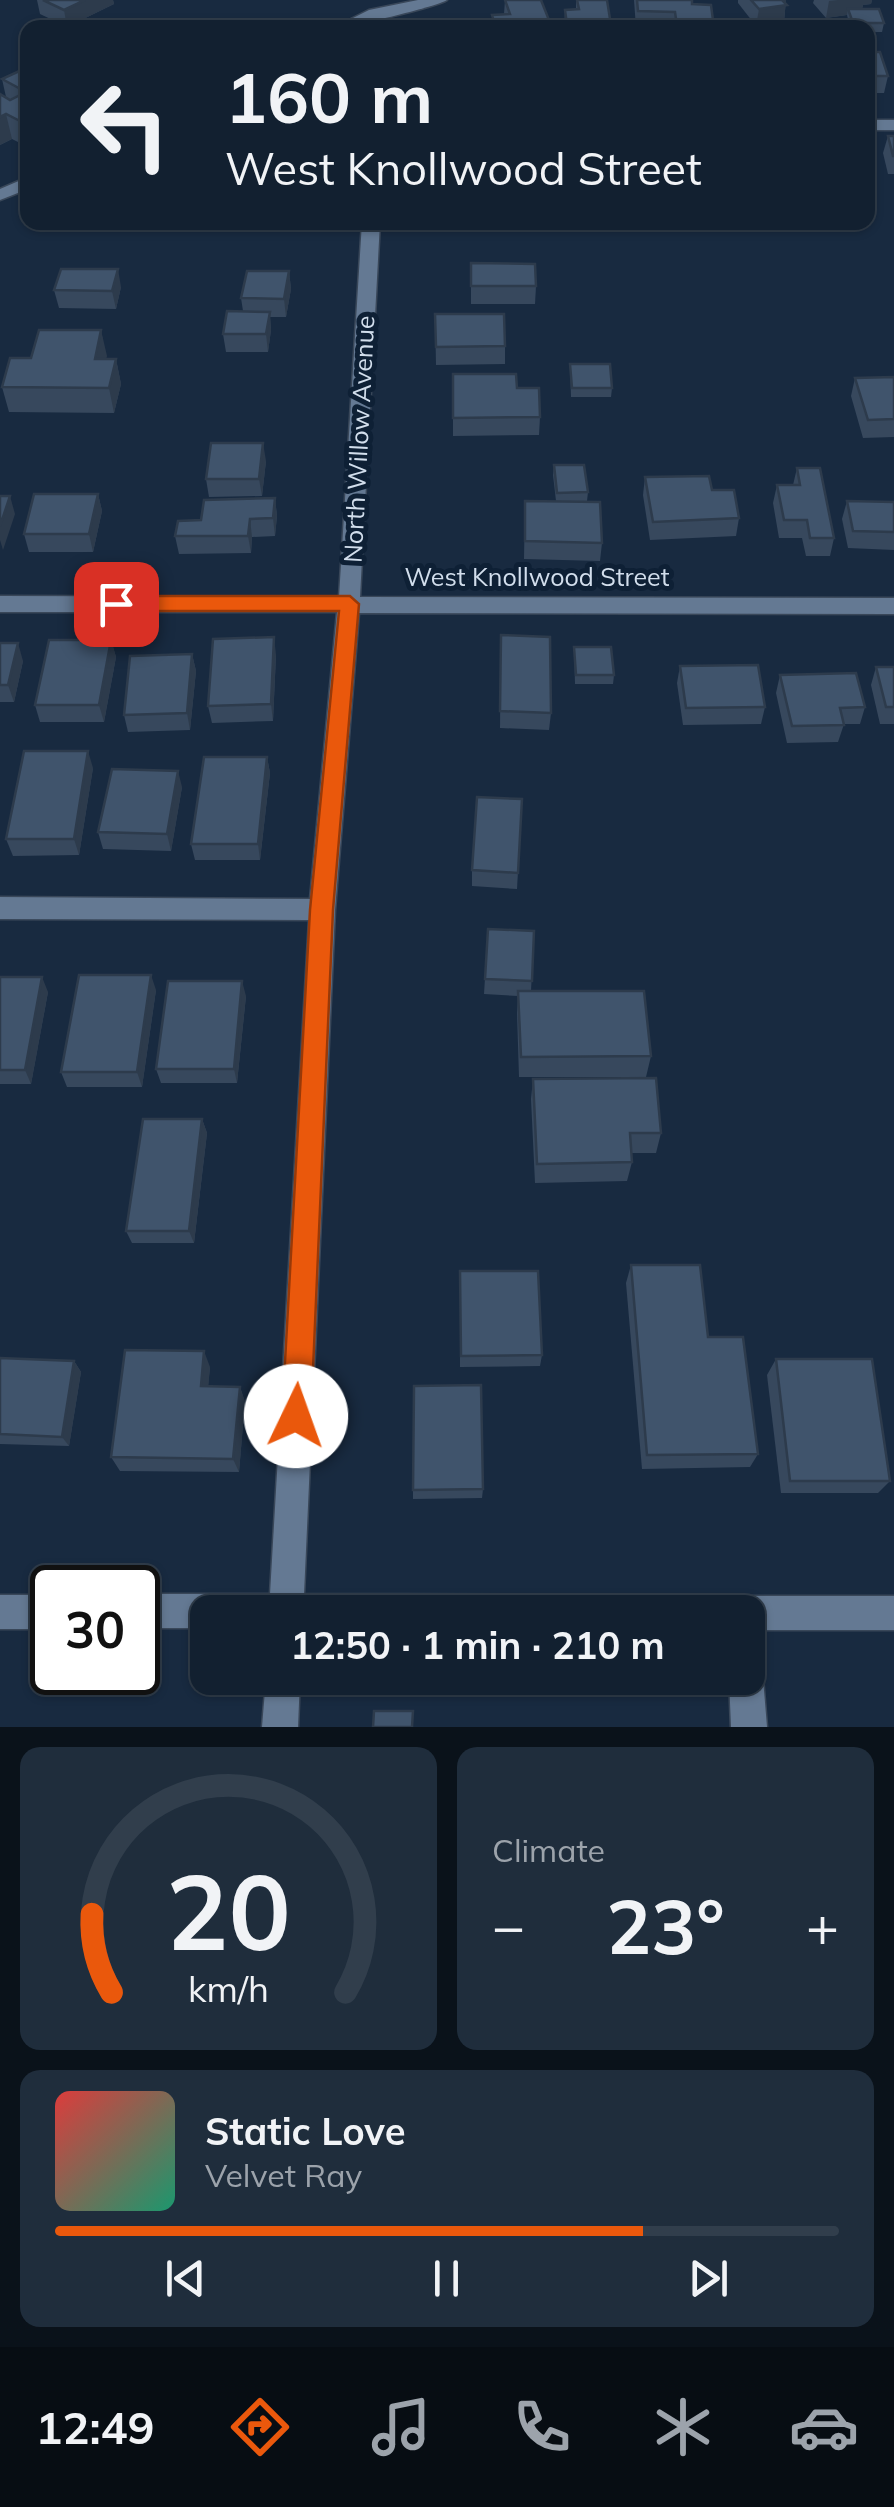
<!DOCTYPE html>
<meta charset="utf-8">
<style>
:root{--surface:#122030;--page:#1f2d3c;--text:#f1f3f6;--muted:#9ca3ab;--line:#313e4c;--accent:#ea580c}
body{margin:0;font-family:Mulish,sans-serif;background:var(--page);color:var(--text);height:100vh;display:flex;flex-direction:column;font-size:38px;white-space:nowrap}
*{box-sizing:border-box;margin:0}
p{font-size:32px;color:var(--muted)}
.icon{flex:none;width:55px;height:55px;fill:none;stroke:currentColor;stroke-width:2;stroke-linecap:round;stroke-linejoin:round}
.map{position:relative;height:1727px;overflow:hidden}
.sheet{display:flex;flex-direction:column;gap:20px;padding:20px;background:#0a121a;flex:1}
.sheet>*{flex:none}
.hud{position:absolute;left:20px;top:20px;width:855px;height:210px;border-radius:20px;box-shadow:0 2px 8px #0004,0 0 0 2px var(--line);background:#122030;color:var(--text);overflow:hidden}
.speed{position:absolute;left:30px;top:1565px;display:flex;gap:20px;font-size:50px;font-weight:700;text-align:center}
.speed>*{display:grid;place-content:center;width:130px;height:130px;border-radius:50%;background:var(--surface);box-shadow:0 2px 8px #0004,0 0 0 2px var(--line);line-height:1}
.speed .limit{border:5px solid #111;border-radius:15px;background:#fff;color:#111}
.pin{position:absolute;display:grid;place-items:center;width:85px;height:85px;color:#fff;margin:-42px;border-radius:20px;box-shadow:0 5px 15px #0006}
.me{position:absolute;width:110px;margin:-55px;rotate:3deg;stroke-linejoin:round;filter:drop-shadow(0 0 8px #0008)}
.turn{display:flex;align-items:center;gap:35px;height:210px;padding:0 40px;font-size:45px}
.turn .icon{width:130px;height:130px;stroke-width:2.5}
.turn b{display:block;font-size:70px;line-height:85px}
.big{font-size:75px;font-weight:700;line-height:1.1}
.sheet .tile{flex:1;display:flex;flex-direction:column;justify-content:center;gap:15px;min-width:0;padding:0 35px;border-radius:20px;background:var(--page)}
.sheet .dial{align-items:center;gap:0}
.dial svg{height:260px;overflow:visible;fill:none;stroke:var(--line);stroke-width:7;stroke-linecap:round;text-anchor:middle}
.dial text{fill:var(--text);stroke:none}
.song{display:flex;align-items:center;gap:30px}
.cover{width:120px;height:120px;border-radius:15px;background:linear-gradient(135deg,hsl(0 70% 55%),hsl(160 70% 35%))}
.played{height:10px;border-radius:5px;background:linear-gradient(90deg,var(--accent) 75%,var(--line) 75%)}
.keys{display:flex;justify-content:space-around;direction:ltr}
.heat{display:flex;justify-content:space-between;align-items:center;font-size:55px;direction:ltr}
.sheet .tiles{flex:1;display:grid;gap:20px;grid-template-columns:1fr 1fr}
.tile:last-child{grid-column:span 2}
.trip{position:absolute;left:190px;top:1595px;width:575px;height:100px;border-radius:20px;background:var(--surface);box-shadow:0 2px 8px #0004,0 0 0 2px var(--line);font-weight:700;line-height:100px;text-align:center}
.menu{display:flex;height:160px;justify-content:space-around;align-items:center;background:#070d13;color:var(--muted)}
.menu .icon{width:70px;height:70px}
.menu .selected{color:var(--accent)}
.menu b{font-size:45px;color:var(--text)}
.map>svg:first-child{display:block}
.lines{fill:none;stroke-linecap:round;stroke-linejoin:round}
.minor-casing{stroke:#394759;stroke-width:3}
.minor{fill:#647993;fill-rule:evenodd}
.wall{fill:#37485d}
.shaded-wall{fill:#2d3b4c}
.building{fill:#40546c;stroke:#2d3b4c;stroke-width:2.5}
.route{fill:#ea580c;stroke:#983908;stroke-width:2.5}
.labels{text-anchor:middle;stroke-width:10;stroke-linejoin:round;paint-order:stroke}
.street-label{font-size:25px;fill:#d2deec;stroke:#0e2035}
</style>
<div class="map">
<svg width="894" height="1727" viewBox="0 0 894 1727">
<rect width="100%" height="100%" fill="#182a40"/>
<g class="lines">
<!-- minor casing -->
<g class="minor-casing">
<g id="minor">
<path d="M 418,0 L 447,0 C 436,7 347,28 333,28 L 369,10 Z"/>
<rect x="868" y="120" width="26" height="10"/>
<polygon points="28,177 28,189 0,200 0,189"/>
<polygon points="362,222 380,222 360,597 894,598 894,614 359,613 335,910 304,1594 665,1595 677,1600 682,1612 208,1612 208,1628 138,1628 138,1594 270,1594 309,920 0,919 0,897 310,899 337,612 0,612 0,596 339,597"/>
<rect x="0" y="1595" width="52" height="34"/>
<polygon points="748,1596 894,1596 894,1630 748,1630 748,1612 731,1612 736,1601"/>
<polygon points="748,1661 758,1666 763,1678 767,1727 731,1727 729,1678 748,1678"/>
<polygon points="266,1678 300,1678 298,1727 262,1727"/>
</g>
</g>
<!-- minor -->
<use href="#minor" class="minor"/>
</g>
<!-- wall -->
<g class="wall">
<polygon points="37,0 113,0 114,4 67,27 40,14"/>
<polygon points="505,0 541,0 549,20 548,28 492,28 492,15 504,14"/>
<polygon points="576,0 607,0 611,28 564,28 565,10 576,10"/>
<polygon points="634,0 692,0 692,4 713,20 712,28 636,28"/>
<polygon points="738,0 786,0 784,22 756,26 738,3"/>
<polygon points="814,0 872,0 871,4 863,5 862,9 884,23 882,32 868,32 868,28 850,28 847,15 826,18 813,3"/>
<polygon points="868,52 888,76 884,93 868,93"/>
<polygon points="28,67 24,145 12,139 0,145 6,97 2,79"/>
<polygon points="888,136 894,136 894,174 888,174 883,153"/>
<polygon points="471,263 536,286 535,304 471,304"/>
<polygon points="289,271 291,289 286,317 270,317 271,330 268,352 226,352 223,334 243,311 241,298"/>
<polygon points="121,287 116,309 59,308 54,290"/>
<polygon points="435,314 505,346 505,364 436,365"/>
<polygon points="101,330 106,359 116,359 121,384 114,413 9,412 2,387"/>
<polygon points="570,364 612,388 611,397 571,397"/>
<polygon points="453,374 517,388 540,417 539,435 453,436"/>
<polygon points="894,377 894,437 863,438 851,396 855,378"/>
<polygon points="266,461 262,496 209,497 206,479"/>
<polygon points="554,465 588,492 587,501 566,502 602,543 600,561 524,559 525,501 556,501 553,475"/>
<polygon points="797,468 834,538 830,556 806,556 802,538 779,538 773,503 777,485 793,485"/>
<polygon points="645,477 712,490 739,518 736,536 650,540 643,495"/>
<polygon points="98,494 102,511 93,552 29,552 24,534"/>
<polygon points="275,498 277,516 275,536 252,537 251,553 179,554 175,536 201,520"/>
<polygon points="847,501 894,502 894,550 848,548 842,519"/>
<polygon points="501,635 551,713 549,730 500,728"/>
<polygon points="111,640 116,657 104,722 40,722 35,705"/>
<polygon points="0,643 23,661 14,702 0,702"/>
<polygon points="574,647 614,675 613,684 575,684"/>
<polygon points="192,654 196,671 190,730 128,732 124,715"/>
<polygon points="276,655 273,721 212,723 208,706"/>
<polygon points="680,666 765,707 761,724 683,725 677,683"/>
<polygon points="876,667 894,667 894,724 880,724 871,685"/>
<polygon points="780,675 865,707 860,724 844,724 838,742 787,743 776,693"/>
<polygon points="267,757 270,773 260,860 195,860 191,844"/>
<polygon points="93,768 79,855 13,856 6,839"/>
<polygon points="182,787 171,851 103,849 98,832"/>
<polygon points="522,799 517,889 472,886 472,870"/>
<polygon points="488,929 534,931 531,991 651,1056 646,1077 519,1077 517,1013 518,996 484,994"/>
<polygon points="0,977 48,992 31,1084 0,1084"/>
<polygon points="156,990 142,1087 67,1087 61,1072"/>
<polygon points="246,996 237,1083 161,1083 156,1069"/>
<polygon points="533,1079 661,1133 656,1153 631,1153 632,1162 627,1181 535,1183 531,1099"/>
<polygon points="202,1119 207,1133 194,1243 132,1243 126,1231"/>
<polygon points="631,1265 708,1337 758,1454 750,1467 642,1469 626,1283"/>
<polygon points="460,1271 542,1355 540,1366 460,1367"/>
<polygon points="0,1358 74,1361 81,1372 69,1446 0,1444"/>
<polygon points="776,1359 890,1481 878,1493 781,1493 767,1375"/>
<polygon points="210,1367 208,1386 240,1387 245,1402 239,1472 120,1471 111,1457"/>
<polygon points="483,1489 482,1498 413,1499 413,1490"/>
</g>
<!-- shaded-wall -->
<g class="shaded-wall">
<polygon points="85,0 113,0 114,4 67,27 64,10"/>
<polygon points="773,0 786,0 784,22 756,26 759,9"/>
<polygon points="838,0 872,0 871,4 863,5 861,14 848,9 847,15 826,18 829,1"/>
<polygon points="6,114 12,139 0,145 0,117"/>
<polygon points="28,116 28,144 24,145 18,120"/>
<polygon points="118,269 121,287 116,309 112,291"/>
<polygon points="289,271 291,289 286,317 284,299"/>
<polygon points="270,312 271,330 268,352 266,334"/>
<polygon points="101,330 107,356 100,384 95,359"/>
<polygon points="116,359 121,384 114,413 109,388"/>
<polygon points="263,443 266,461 262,496 259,479"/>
<polygon points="98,494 102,511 93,552 89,534"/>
<polygon points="10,496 15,514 3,550 0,540 0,526"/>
<polygon points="275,498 277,516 275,536 273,518"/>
<polygon points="250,519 252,537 251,553 248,536"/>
<polygon points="274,637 276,655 273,721 271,704"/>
<polygon points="111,640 116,657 104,722 99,705"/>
<polygon points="18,643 23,661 14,702 8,685"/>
<polygon points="192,654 196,671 190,730 187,713"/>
<polygon points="88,751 93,768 79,855 74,839"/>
<polygon points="267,757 270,773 260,860 258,844"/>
<polygon points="178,771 182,787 171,851 167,834"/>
<polygon points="151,975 156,990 142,1087 137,1072"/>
<polygon points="42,977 48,992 31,1084 25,1070"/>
<polygon points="242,981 246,996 237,1083 234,1069"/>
<polygon points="202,1119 207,1133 194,1243 189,1231"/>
<polygon points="204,1351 210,1367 207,1401 201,1386"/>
<polygon points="74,1361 81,1372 69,1446 62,1437"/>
<polygon points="240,1387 245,1402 239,1472 233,1459"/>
</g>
<!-- building -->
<g class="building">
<polygon points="43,0 85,0 64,10"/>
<polygon points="505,0 541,0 549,20 513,22 515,28 496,28 492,15 510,14"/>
<polygon points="577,0 607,0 611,25 567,25 565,10 579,9"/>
<polygon points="637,0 692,0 692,4 711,5 713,20 676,19 675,12 638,11"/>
<polygon points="751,0 782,0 787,5 759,9"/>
<polygon points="848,9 879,9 884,23 853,23"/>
<polygon points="868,52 880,52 888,76 868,76"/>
<polygon points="28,67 28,116 18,120 6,114 0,117 0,94 10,100 26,92 2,79"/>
<polygon points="888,136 894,136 894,156 893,156"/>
<polygon points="471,263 535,264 536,286 471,286"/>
<polygon points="61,269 118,269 112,291 54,290"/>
<polygon points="247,271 289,271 284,299 241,298"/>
<polygon points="227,311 270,312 266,334 223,334"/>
<polygon points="435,314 504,314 505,346 436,347"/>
<polygon points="39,330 101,330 95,359 116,359 109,388 2,387 10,358 31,358"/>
<polygon points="570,364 610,364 612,388 572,388"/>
<polygon points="453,374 516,374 517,388 539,388 540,417 453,418"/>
<polygon points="894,377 894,419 868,420 855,378"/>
<polygon points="211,443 263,443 259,479 206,479"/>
<polygon points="554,465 584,465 588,492 557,493"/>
<polygon points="797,468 820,468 834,538 810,538 807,520 784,520 777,485 800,485"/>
<polygon points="709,476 712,490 734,490 739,518 653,522 645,477"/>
<polygon points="34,494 98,494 89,534 24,534"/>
<polygon points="0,496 10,496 0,526"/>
<polygon points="275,498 273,518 250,519 248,536 175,536 178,521 201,520 204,500"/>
<polygon points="525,501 600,502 602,543 525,541"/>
<polygon points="847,501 894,502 894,532 853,531"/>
<polygon points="501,635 550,637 551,713 500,711"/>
<polygon points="274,637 271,704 208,706 213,639"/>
<polygon points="49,640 111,640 99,705 35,705"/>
<polygon points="0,643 18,643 8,685 0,685"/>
<polygon points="574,647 611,647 614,675 576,675"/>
<polygon points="192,654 187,713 124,715 130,656"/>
<polygon points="758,665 765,707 686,708 680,666"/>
<polygon points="876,667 894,667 894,707 886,707"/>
<polygon points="856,673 865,707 840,708 844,725 792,726 780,675"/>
<polygon points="24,751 88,751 74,839 6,839"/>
<polygon points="204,757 267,757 258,844 191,844"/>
<polygon points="112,769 178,771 167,834 98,832"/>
<polygon points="477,797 522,799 518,873 472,870"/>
<polygon points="488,929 534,931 532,981 485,979"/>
<polygon points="79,975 151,975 137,1072 61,1072"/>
<polygon points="0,977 42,977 25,1070 0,1070"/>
<polygon points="168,981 242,981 234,1069 156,1069"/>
<polygon points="518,991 644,991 651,1056 521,1057"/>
<polygon points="656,1078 661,1133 630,1133 632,1162 537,1164 533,1079"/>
<polygon points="143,1119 202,1119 189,1231 126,1231"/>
<polygon points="631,1265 700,1265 708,1337 743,1337 758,1454 647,1455"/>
<polygon points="460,1271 538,1271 542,1355 461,1356"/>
<polygon points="125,1350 204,1351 201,1386 240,1387 233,1459 111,1457"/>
<polygon points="0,1358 74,1361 62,1437 0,1434"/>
<polygon points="776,1359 872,1359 890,1481 790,1481"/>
<polygon points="481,1385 483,1489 413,1490 414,1386"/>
<polygon points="374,1711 413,1711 412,1727 373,1727"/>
</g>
<!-- route -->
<polygon class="route" points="116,596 350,596 359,604 333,910 311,1416 306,1426 296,1431 286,1426 282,1416 310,910 339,611 116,611 107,604"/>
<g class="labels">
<!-- street labels -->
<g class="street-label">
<text transform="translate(359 439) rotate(-87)" y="9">North Willow Avenue</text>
<text x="537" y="586">West Knollwood Street</text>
</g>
</g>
</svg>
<div class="speed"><div class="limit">30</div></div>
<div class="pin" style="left:116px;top:604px;background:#d93025"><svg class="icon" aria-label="arrive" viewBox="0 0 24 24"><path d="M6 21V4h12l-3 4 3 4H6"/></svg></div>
<svg class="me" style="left:296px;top:1416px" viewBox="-20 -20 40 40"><circle r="19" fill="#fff"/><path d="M0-13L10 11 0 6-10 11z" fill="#ea580c"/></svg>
<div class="trip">12:50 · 1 min · 210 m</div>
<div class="hud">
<div class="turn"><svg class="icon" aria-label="left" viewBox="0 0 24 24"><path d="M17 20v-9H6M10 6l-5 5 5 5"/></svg><div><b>160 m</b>West Knollwood Street</div></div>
</div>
</div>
<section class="sheet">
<div class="tiles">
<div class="tile dial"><svg viewBox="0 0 100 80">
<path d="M14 69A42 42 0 1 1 86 69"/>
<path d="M14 69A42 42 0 0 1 8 45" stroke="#ea580c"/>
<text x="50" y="56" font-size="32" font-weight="700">20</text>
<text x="50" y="72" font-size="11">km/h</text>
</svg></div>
<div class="tile"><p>Climate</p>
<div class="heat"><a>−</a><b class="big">23°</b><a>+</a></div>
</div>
<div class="tile">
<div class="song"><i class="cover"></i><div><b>Static Love</b><p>Velvet Ray</p></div></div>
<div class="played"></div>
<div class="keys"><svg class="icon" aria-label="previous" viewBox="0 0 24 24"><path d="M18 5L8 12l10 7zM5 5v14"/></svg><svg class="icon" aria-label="pause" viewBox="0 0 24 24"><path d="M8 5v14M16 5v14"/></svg><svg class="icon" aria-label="next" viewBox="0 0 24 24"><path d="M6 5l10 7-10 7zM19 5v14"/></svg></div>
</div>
</div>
</section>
<nav class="menu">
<b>12:49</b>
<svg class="icon selected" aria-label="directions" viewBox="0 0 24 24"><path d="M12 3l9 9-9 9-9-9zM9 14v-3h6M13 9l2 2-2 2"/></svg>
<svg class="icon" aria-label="music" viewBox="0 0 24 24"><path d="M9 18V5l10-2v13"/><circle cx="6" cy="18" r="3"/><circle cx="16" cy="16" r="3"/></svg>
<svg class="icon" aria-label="phone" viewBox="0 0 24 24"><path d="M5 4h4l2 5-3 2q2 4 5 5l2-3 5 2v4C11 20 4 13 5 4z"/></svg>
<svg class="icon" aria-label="climate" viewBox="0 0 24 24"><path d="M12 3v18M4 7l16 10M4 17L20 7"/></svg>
<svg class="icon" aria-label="car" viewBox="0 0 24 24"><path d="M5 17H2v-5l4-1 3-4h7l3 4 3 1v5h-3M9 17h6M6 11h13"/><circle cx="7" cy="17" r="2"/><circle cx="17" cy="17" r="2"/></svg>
</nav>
